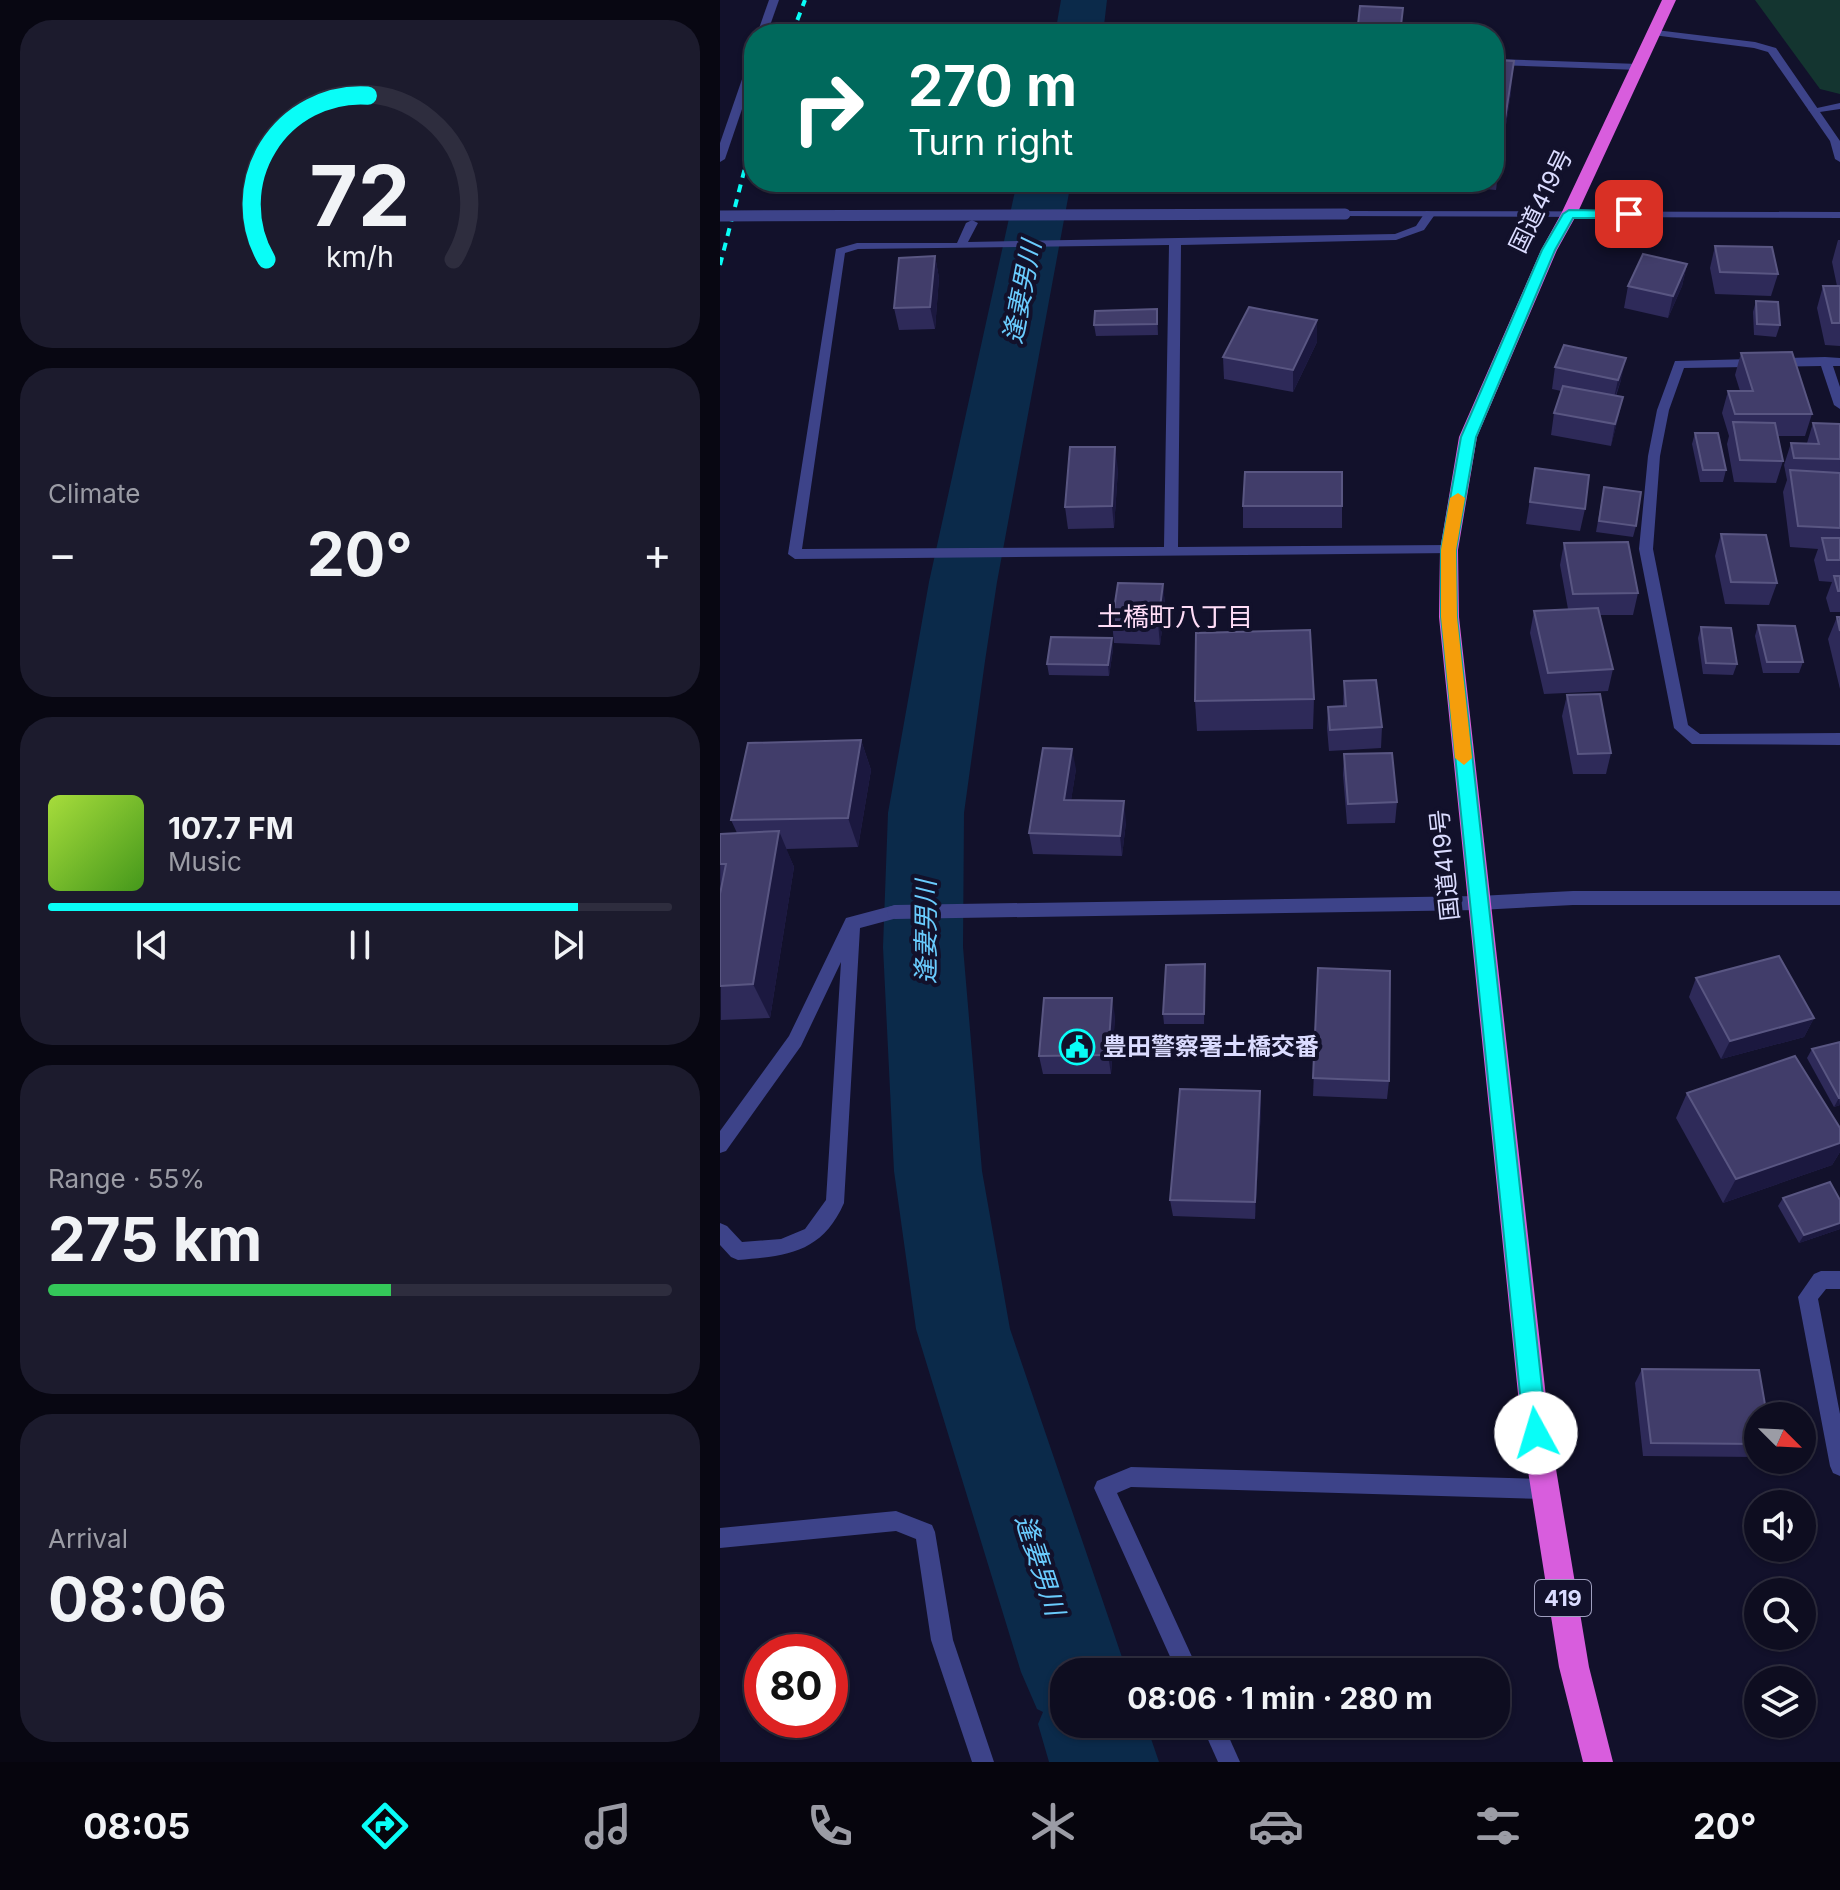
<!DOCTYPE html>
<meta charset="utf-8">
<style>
:root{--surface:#0e0d20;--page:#1c1b2d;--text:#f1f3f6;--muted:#9b9ca5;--line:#2e2d3e;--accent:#09fdf7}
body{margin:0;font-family:Inter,"Noto Sans JP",sans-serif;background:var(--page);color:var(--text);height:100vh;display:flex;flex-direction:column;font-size:30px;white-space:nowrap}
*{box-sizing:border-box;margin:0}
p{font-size:26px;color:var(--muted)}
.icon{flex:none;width:44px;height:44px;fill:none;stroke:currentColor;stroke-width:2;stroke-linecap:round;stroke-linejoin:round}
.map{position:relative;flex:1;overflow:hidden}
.drawer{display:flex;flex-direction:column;gap:20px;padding:20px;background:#080712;width:720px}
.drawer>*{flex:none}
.hud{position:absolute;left:24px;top:24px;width:760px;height:168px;border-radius:32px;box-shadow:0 2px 6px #0004,0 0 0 2px var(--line);background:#00695c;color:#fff;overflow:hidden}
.needle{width:52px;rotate:114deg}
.fabs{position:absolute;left:1024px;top:1402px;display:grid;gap:16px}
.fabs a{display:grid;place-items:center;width:72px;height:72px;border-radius:50%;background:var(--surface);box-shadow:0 2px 6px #0004,0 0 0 2px var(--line);font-size:40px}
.speed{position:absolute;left:24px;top:1634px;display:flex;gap:16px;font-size:40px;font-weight:700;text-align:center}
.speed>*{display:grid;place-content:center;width:104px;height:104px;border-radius:50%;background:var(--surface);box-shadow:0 2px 6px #0004,0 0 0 2px var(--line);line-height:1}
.speed .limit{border:12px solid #d22;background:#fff;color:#111}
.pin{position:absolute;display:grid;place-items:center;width:68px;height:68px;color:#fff;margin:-34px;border-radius:16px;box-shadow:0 4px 12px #0006}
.me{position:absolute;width:88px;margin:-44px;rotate:354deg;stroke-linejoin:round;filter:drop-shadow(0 0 6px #0008)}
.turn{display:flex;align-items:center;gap:28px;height:168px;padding:0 32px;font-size:36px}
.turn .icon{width:104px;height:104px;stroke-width:2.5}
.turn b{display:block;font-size:56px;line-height:68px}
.big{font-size:60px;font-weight:700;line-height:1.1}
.drawer .widget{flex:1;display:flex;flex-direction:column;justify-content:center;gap:12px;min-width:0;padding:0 28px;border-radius:32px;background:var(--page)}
.drawer .dial{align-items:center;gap:0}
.dial svg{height:208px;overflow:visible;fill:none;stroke:var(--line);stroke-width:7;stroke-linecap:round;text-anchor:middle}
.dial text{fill:var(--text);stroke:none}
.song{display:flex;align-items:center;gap:24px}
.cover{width:96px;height:96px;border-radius:12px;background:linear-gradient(135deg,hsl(80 70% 55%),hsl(100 70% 35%))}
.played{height:8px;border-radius:4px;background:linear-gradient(90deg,var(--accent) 85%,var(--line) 85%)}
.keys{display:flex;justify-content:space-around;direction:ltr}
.heat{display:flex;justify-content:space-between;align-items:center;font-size:44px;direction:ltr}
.charge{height:12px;border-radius:6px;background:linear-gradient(90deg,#34c759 55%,var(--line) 0)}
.trip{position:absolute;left:330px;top:1658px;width:460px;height:80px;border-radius:32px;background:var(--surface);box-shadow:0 2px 6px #0004,0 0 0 2px var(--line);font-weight:700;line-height:80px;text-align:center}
.tabs{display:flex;height:128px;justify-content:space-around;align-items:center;background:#06050d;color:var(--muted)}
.tabs .icon{width:56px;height:56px}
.tabs .on{color:var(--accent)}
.tabs b{font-size:36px;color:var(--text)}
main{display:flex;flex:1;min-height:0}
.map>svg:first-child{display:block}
.green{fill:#143530}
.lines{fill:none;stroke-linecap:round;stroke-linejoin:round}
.river{fill:#0b2a4a;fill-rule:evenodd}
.service{fill:#3d4389;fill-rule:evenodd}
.minor{fill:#3d4389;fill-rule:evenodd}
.tertiary{fill:#3d4389;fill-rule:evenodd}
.trunk{fill:#d85ddd;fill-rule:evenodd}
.rail{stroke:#09fdf7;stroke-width:4;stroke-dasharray:8 7;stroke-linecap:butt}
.tertiary-bridge{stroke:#3d4389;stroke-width:11}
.wall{fill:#2e2a59}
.shaded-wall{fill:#1b183f}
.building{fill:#413d6a;stroke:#595682;stroke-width:2}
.route{fill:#09fdf7;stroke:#06a4a1;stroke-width:2}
.slow{fill:#f59e0b}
.labels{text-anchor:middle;stroke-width:8;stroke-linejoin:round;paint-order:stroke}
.shield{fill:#12112b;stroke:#9f9fbf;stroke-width:2}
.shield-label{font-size:22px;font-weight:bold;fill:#dbdcff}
.street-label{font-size:24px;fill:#dbdcff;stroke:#12112b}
.poi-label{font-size:24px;font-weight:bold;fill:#dbdcff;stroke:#12112b;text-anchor:start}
.water-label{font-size:26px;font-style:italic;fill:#6accfe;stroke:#12112b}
.neighbourhood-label{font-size:26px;fill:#ffddf7;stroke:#12112b}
</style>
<main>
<section class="drawer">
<div class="widget dial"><svg viewBox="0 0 100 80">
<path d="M14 69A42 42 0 1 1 86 69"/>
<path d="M14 69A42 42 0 0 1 53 6" stroke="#09fdf7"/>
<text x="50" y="56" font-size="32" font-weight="700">72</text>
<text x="50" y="72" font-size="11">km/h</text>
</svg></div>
<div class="widget"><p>Climate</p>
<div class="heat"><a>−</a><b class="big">20°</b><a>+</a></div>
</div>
<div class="widget">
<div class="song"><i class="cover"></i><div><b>107.7 FM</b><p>Music</p></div></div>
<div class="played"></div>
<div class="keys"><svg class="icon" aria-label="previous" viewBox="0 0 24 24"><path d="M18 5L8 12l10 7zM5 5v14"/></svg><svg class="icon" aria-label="pause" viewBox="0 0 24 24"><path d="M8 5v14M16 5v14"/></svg><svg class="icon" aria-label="next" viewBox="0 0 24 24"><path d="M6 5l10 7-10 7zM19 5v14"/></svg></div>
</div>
<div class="widget"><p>Range · 55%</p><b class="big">275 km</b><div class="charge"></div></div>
<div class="widget"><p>Arrival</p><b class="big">08:06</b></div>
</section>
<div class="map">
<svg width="1120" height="1762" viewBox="0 0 1120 1762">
<rect width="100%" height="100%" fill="#12112b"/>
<!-- green -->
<polygon class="green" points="1035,0 1120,0 1120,94 1100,89"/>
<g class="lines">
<!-- river -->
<g class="river">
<polygon points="341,0 387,0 383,34 335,34"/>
<polygon points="297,182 351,182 277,582 265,661 244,813 243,947 262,1171 290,1329 407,1672 344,1672 344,1724 426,1724 439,1762 329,1762 318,1724 323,1712 317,1709 301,1672 196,1329 174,1171 163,947 168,813 195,661 209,582"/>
</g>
<!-- service -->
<polygon class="service" points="1120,103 1120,109 1093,113 1088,110"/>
<!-- minor -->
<g class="minor">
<polygon points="49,0 59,0 47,34 37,34"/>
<polygon points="936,30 1035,42 1056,48 1120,141 1120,162 1115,159 1110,141 1048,52 1034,48 933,35 933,31"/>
<polygon points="34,56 34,74 5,159 0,162 0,143 29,59"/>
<polygon points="774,59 919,64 924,67 919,70 774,65"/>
<polygon points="702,182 697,185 361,188 356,185 360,182"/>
<path d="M 706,211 L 716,213 L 704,230 L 676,240 L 461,245 L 458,547 L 729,545 L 736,550 L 734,553 L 75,559 L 68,554 L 116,249 L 137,243 L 237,243 L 246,223 L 252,220 L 258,223 L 248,242 L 675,234 L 696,226 ZM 449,245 L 444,547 L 82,549 L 125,253 L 138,249 Z"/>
<polygon points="1105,357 1120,358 1120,366 1113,366 1120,387 1120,409 1114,405 1101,366 964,368 949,410 940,456 933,549 968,725 980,734 1120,733 1120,745 972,744 954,728 919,549 928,456 937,410 955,361"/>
<polygon points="853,891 1120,891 1120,905 853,905 759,910 753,908 751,903 753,898 759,896"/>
<path d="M 175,905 L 181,907 L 183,912 L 181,917 L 140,928 L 124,1203 C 102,1253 67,1256 18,1260 L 11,1257 L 0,1245 L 0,1223 L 7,1226 L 22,1242 L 61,1239 L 85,1229 L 106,1200 L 121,962 L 81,1046 L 6,1151 L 0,1153 L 0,1131 L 69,1036 L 126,918 Z"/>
<polygon points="1101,1271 1120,1271 1120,1289 1106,1289 1098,1299 1120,1414 1120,1476 1113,1473 1110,1466 1078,1297 1094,1274"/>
<polygon points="411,1467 825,1479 832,1482 835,1489 832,1496 825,1499 411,1487 397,1493 479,1672 457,1672 374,1488 377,1481"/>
<polygon points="176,1511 212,1525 215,1532 233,1640 274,1762 252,1762 211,1640 196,1539 176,1531 0,1548 0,1528"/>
<polygon points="481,1724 503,1724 520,1762 498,1762"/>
</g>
<!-- tertiary -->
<g class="tertiary">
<polygon points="625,211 1120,212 1120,218 621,216 619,214"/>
<polygon points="759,896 765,898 767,903 765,908 759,910 175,919 169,917 167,912 169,907 175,905"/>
</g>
<!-- trunk -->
<polygon class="trunk" points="942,0 956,0 857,214 837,250 757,437 738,550 739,617 830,1433 869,1667 893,1762 863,1762 839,1667 802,1433 719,617 720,550 739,437 821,250 841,214"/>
<!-- rail -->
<g class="rail">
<polyline points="72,34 85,0"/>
<polyline points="0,265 34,133"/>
</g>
<!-- tertiary-bridge -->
<polyline class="tertiary-bridge" points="0,216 625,214"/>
</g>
<!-- wall -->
<g class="wall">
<polygon points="774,60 791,92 776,190 732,186 732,182 774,182"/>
<polygon points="114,182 219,182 218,186 115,186"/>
<polygon points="1118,240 1120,240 1120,346 1105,345 1097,308 1103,286 1117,286 1112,262"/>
<polygon points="995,246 1058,274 1051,296 995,294 990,268"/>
<polygon points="215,256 219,278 215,329 179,330 174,308"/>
<polygon points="967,264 962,286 948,318 904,308 908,286"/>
<polygon points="1036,301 1060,325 1056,337 1034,335 1033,312"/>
<polygon points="437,309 438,335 376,336 374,325"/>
<polygon points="597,342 573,392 504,379 503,357"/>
<polygon points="1021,353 1092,414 1085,436 1058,436 1063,461 1056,483 1014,482 1007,444 1009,436 1002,413 1008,391 1020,391 1015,375"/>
<polygon points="835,367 901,380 896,396 903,397 891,446 831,435 834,413 841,391 832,389"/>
<polygon points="1093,423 1120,424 1120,612 1110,612 1106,598 1112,582 1099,581 1094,560 1098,549 1070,547 1063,492 1067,480 1064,465 1071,443 1087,443"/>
<polygon points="975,433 1006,470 1003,482 980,482 972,444"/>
<polygon points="815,468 865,509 860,531 806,524"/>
<polygon points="398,469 394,528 348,529 345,507"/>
<polygon points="882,498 916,526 913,537 876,532"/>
<rect x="523" y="506" width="99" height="22"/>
<polygon points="1001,534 1057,583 1049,605 1005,604 995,556"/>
<polygon points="844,543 918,593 913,615 879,615 893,669 888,691 824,694 810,633 814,611 848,609 840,565"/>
<polygon points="443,584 445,606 440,645 394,643 392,622"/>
<polygon points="1117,617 1120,617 1120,689 1108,639"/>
<polygon points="1038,625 1083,662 1079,673 1043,673 1035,636"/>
<polygon points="981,627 1017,664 1013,675 983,674 978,638"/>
<polygon points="392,638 393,649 389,676 329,675 327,664"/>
<polygon points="624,681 662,727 661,748 609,751 607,728 608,707 623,706"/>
<polygon points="847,695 891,753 886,774 853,774 842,716"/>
<polygon points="594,699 593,729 477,731 475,701"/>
<polygon points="141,740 151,770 138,847 66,849 74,867 50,1018 1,1020 0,834 17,833 11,820"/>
<polygon points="624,754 677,802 675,823 627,824 623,775"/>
<polygon points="356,769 351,800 406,822 402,856 313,854 309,833"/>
<polygon points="598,968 669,1081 667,1099 593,1096"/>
<polygon points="485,974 484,1024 444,1024 443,1014"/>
<polygon points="976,978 1094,1018 1084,1037 1001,1059 969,997"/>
<polygon points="395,1016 391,1074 323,1074 319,1056"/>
<polygon points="1120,1042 1120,1105 1114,1107 1087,1058 1092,1049"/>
<polygon points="540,1091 541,1109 535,1219 453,1216 450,1200"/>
<polygon points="967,1093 1120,1128 1120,1152 1112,1165 1003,1203 956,1118"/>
<polygon points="1063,1198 1120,1200 1120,1229 1079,1243 1058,1206"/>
<polygon points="922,1369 1038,1416 1038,1457 923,1456 915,1383"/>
</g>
<!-- shaded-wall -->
<g class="shaded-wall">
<polygon points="794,61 791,92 776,190 779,158"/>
<polygon points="215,256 219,278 215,329 210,307"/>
<polygon points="967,264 962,286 948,318 953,296"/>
<polygon points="597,320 597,342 573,392 573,370"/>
<polygon points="906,358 901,380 893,402 898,380"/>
<polygon points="903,397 898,419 891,446 895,424"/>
<polygon points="395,447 398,469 394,528 392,506"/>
<polygon points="443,584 445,606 440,645 438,623"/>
<polygon points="392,638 393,649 389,676 388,665"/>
<polygon points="141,740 151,770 138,847 128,818"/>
<polygon points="352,749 356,769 348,820 344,800"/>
<polygon points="404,801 406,822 402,856 400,836"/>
<polygon points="59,831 74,867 50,1018 33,984"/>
<polygon points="392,998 395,1016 391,1074 388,1055"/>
<polygon points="1094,1018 1084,1037 1001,1059 1010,1041"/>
<polygon points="540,1091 541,1109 535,1219 535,1202"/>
<polygon points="1119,1098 1120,1105 1114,1107"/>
<polygon points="1120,1143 1120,1152 1112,1165 1003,1203 1016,1179"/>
<polygon points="1120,1223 1120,1229 1079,1243 1084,1235"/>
</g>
<!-- building -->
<g class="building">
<polygon points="640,6 683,8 680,34 637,34"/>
<polygon points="774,60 794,61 779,158 774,158"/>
<polygon points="995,246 1052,247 1058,274 1000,272"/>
<polygon points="923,254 967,264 953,296 908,286"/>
<polygon points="215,256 210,307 174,308 179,258"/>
<polygon points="1103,286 1120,286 1120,323 1112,323"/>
<polygon points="1036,301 1058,302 1060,325 1037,324"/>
<polygon points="529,307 597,320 573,370 503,357"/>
<polygon points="437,309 437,324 374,325 375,311"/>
<polygon points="844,345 906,358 898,380 835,367"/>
<polygon points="1072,352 1092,414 1015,414 1008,391 1033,391 1021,353"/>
<polygon points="843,386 903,397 895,424 834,413"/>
<polygon points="1013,422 1055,423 1063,461 1020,460"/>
<polygon points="1093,423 1120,424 1120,459 1074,458 1071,443 1099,444"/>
<polygon points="975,433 998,433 1006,470 983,470"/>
<polygon points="350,447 395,447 392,506 345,507"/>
<polygon points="815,468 869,475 865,509 810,502"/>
<polygon points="1070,470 1120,473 1120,528 1078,526"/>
<polygon points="525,472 622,472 622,506 523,506"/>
<polygon points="884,487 921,492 916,526 879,521"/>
<polygon points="1001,534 1046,535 1057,583 1011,582"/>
<polygon points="1102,538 1120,538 1120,560 1107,560"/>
<polygon points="908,542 918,593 853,594 844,543"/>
<polygon points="1114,576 1120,576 1120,591 1118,591"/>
<polygon points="398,583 443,584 438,623 392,622"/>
<polygon points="878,608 893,669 828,673 814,611"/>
<polygon points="1117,617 1120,617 1120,631"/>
<polygon points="1038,625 1075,626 1083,662 1047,662"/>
<polygon points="981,627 1011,628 1017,664 986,663"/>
<polygon points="590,630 594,699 475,701 476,633"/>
<polygon points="331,637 392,638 388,665 327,664"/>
<polygon points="656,680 662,727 610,730 608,707 626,706 624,681"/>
<polygon points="880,694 891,753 858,754 847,695"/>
<polygon points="141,740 128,818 11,820 28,743"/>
<polygon points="323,748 352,749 344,800 404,801 400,836 309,833"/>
<polygon points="672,753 677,802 628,804 624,754"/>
<polygon points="59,831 33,984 0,986 0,894 6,864 0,864 0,834"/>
<polygon points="1059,956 1094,1018 1010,1041 976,978"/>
<polygon points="485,964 484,1014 443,1014 446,965"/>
<polygon points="598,968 670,971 669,1081 593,1078"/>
<polygon points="324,998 392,998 388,1055 319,1056"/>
<polygon points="1120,1042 1120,1098 1119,1098 1092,1049"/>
<polygon points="1075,1056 1120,1128 1120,1143 1016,1179 967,1093"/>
<polygon points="460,1089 540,1091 535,1202 450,1200"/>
<polygon points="1110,1182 1120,1200 1120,1223 1084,1235 1063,1198"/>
<polygon points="922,1369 1039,1370 1047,1416 1038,1416 1038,1444 931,1443"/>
</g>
<!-- route -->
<polygon class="route" points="849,210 909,211 916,214 909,218 853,218 835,250 756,437 736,550 737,617 827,1433 824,1441 816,1444 808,1441 804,1433 721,617 721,550 741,437 822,250 843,214"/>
<!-- slow -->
<polygon class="slow" points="738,493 745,498 736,550 737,617 752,758 744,765 735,758 721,617 721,550 730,498"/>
<!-- icons -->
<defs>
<g id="civic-ring" transform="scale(1.8)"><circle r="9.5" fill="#12112b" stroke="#09fdf7" stroke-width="1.5"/><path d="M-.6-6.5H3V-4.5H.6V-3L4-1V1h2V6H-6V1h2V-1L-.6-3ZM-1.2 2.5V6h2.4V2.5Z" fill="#09fdf7"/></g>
</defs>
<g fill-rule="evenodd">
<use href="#civic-ring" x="357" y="1047"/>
</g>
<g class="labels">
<!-- shield labels -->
<rect class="shield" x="815" y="1580" width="56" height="36" rx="6"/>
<g class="shield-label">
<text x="843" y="1606">419</text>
</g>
<!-- street labels -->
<g class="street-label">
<text transform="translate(821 201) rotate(-64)" y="8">国道419号</text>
<text transform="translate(725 865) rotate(-96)" y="8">国道419号</text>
</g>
<!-- poi labels -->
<g class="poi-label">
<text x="383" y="1055">豊田警察署土橋交番</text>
</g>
<!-- water labels -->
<g class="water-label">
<text transform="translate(302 292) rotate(-79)" y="9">逢妻男川</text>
<text transform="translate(206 932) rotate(-90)" y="9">逢妻男川</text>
<text transform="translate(320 1565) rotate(72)" y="9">逢妻男川</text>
</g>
<!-- neighbourhood labels -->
<g class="neighbourhood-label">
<text x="455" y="626">土橋町八丁目</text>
</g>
</g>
</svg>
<div class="fabs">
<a><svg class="needle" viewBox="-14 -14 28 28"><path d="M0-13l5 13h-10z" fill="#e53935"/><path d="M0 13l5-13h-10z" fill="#9b9ca5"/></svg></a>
<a><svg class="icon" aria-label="sound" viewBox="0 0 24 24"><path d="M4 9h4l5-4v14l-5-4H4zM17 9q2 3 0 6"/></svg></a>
<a><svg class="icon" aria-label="search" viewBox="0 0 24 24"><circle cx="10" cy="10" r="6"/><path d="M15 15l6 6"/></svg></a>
<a><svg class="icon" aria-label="layers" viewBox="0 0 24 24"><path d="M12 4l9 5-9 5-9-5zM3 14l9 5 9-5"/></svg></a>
</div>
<div class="speed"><div class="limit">80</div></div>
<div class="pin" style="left:909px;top:214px;background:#d93025"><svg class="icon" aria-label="arrive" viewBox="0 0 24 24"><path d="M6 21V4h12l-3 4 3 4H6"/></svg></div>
<svg class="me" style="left:816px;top:1433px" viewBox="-20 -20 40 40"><circle r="19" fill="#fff"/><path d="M0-13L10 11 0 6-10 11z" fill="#09fdf7"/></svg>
<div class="trip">08:06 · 1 min · 280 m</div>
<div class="hud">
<div class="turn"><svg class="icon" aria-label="right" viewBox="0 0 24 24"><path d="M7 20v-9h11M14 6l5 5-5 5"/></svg><div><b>270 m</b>Turn right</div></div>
</div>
</div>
</main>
<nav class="tabs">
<b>08:05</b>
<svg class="icon on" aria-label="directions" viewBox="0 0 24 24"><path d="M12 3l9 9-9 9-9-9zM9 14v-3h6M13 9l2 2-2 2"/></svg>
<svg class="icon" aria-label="music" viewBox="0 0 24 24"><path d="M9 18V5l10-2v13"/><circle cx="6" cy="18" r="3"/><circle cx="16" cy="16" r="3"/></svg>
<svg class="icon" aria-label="phone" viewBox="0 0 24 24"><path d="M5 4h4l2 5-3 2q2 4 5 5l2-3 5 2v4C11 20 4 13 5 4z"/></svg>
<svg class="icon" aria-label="climate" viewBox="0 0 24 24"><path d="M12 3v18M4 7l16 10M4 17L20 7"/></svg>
<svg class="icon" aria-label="car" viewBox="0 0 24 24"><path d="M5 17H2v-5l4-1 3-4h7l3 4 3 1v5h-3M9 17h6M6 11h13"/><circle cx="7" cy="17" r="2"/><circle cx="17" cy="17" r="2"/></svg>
<svg class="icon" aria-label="filters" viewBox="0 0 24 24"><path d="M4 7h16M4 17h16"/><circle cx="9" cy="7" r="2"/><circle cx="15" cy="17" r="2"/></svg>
<b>20°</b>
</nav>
